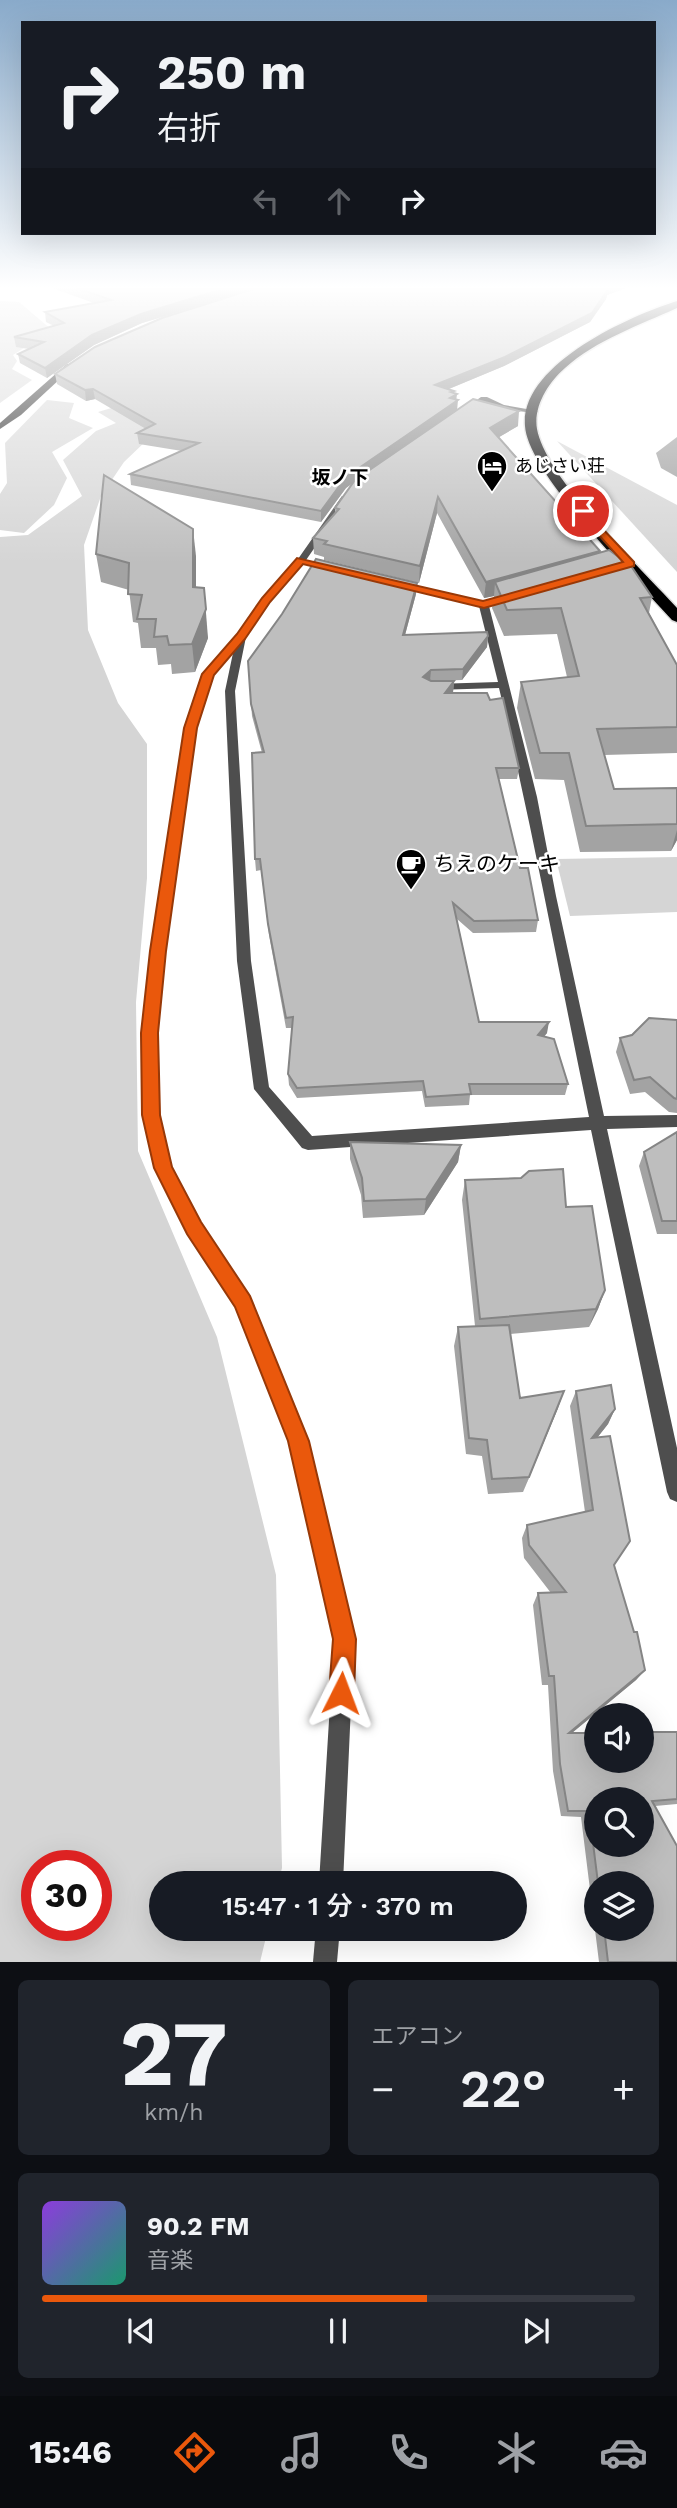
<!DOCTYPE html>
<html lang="ja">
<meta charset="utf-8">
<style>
:root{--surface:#171b24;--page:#20242c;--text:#f1f3f6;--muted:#9ea1a6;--line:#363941;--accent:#ea580c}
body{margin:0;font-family:"Work Sans","Noto Sans JP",sans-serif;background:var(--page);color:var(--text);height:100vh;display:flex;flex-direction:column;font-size:26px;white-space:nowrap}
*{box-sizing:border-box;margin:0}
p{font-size:23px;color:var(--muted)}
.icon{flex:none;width:38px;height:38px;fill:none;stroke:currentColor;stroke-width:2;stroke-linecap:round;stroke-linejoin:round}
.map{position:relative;height:1962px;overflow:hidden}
.panel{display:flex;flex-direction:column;gap:18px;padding:18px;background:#0d0f14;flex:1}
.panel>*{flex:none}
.banner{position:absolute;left:21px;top:21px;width:635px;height:214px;border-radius:0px;box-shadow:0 7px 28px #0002;background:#171b24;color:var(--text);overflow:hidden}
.controls{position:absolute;left:584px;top:1703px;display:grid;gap:14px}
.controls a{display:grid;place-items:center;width:70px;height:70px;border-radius:50%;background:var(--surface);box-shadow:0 7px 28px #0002;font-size:35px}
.speed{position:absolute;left:21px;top:1850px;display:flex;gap:14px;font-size:35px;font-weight:700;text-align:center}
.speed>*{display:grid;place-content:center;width:91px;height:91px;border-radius:50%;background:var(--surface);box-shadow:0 7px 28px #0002;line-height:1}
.speed .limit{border:10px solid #d22;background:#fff;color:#111}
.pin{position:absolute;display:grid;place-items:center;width:60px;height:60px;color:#fff;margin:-30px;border:4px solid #fff;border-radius:50%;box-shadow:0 2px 7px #0007}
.me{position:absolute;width:77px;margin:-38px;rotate:3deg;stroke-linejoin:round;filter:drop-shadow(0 0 5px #0008)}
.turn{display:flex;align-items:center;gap:24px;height:147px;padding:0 21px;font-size:32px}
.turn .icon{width:91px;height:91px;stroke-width:2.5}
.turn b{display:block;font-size:49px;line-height:60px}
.lanes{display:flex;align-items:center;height:66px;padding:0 21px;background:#0003;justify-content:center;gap:35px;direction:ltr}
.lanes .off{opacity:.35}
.big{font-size:52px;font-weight:600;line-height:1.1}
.panel .card{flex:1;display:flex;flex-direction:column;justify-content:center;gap:10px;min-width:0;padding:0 24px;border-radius:10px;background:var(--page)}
.panel .dial{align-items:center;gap:0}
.dial b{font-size:91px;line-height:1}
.song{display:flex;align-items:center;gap:21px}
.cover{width:84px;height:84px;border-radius:10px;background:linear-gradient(135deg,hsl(270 70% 55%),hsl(160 70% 35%))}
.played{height:7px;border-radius:4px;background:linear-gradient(90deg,var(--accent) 65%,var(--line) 65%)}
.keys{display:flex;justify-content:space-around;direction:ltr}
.heat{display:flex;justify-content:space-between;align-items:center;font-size:38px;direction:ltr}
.panel .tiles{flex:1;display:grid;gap:18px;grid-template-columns:1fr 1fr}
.card:last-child{grid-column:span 2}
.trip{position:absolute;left:149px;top:1871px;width:378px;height:70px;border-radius:35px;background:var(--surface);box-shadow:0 7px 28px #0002;font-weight:600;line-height:70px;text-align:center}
.tab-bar{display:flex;height:112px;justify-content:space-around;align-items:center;background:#090b0e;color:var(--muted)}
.tab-bar .icon{width:49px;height:49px}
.tab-bar .active{color:var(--accent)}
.tab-bar b{font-size:32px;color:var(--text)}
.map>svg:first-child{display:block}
.green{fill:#d5d5d5;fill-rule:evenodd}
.water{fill:#9c9c9c}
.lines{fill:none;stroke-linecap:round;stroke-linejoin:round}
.highway-casing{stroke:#dbdbdb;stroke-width:3}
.street{fill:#4e4e4e;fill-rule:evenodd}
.secondary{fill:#1b1b1b;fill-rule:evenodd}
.highway{fill:#000;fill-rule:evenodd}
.wall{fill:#a3a3a3;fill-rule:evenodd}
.shaded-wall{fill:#858585}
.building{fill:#bebebe;stroke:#858585;stroke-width:2;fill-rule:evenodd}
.route{fill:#ea580c;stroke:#983908;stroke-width:2}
.labels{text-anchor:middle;stroke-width:5;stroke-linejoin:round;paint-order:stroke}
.far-poi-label{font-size:18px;fill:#000;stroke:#fff;text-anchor:start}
.far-neighbourhood-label{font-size:19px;font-weight:bold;fill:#000;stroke:#fff}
.poi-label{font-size:21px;fill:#000;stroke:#fff;text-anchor:start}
</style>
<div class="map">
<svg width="677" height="1962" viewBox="0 0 677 1962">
<rect width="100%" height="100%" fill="#fff"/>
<!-- green -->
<g class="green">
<polygon points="0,301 19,302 52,330 13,355 17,361 12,369 32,380 0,403"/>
<path d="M 155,395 L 147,440 L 124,462 L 101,496 L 84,545 L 88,630 L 118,703 L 147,744 L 147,878 L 136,1002 L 138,1151 L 217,1337 L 276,1575 L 282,1868 L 278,1883 L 161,1883 L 161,1928 L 268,1929 L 260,1962 L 0,1962 L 0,537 L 28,535 L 82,496 L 63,460 L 96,431 L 116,423 L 98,412 ZM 37,1866 L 96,1866 L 96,1925 L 37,1925 Z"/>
<polygon points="47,400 74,403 69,418 93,428 52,452 67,478 54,505 24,533 0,530 0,494 7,483 5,443"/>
<polygon points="557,441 677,505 677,572"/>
<polygon points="677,857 677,912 570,916 556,859"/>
</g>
<!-- water -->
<polygon class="water" points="677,437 677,477 661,468 656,453"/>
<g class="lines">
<!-- highway casing -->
<g class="highway-casing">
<path id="highway" d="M 677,301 L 677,308 C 640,325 596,340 565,368 C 549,382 533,406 537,429 C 546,479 641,568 677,608 L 677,622 L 672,620 C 637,581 528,474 525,426 C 520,365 629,316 677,301 Z"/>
</g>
<!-- street -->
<g class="street">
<polygon points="481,397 487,397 504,405 538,411 534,413 502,409 485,402 470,413 464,413 464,409"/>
<path d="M 342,496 L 349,498 L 304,563 L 270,602 L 246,637 L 235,691 L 251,961 L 269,1087 L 312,1136 L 589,1117 C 559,974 533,830 499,688 L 435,690 L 430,687 L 435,684 L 498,682 L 479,606 L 393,584 L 398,581 L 483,601 L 494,600 L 494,604 L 489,606 L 537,797 L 556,896 L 604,1116 L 677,1115 L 677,1127 L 607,1129 L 677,1448 L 677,1502 L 670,1499 L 667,1492 L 591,1130 L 308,1150 L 302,1148 L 254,1089 L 237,961 L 225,691 L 233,653 L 213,675 L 197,728 L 165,951 L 157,1033 L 159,1115 L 171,1167 L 200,1223 L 249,1296 L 307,1441 L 354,1639 L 343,1883 L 319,1883 L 334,1639 L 289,1441 L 236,1307 L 188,1233 L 155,1168 L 143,1115 L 143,1033 L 151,951 L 185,728 L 203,674 L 237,635 L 262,598 L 298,559 Z"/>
<polygon points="316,1928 340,1928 337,1962 313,1962"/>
</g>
<!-- secondary -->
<polygon class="secondary" points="67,364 74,366 21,415 0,429 0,423"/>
<!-- highway -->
<use href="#highway" class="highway"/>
</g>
<!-- wall -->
<g class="wall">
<polygon points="52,288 626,288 607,295 606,299 590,322 504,366 449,389 454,391 457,410 518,426 499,437 600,551 600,553 652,597 649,613 677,665 677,753 604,755 614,789 677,788 677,840 671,851 580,852 564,780 535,779 517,708 521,682 567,677 557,634 504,636 492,608 494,596 484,598 437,513 419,583 324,560 324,557 314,554 313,538 335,513 335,508 353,482 346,488 321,522 131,485 130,474 182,451 139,444 137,433 146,429 95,399 86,401 57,384 55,374 247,292 142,323 94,345 47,378 20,363 18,354 29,349 16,347 14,337 54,326 46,322 45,312 94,303"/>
<polygon points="96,554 196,556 196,587 208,638 195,672 172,674 171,664 158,665 156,648 141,648 138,623 133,622 129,590 101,582"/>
<polygon points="416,594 405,635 488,636 487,647 462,680 431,681 454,681 453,693 519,768 517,779 499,779 520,868 538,920 536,932 473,933 457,919 479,1022 547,1033 544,1037 568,1084 565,1095 470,1095 469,1105 425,1107 422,1091 297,1098 289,1085 288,1074 292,1028 286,1028 269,935 261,870 256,871 255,859 262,753 252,716 248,661"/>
<polygon points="677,1020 677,1113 669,1112 645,1092 630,1094 616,1052 620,1038"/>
<polygon points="677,1132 677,1235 677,1234 657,1234 639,1166 644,1152"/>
<polygon points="350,1142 461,1145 458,1162 424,1215 363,1218 361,1195 350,1159"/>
<polygon points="465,1180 566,1207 605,1290 598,1309 589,1327 510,1334 520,1398 558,1408 523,1492 488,1494 482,1456 466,1454 454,1346 458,1327 475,1326 462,1200"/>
<path d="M 576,1391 L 615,1409 L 608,1424 L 597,1438 L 614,1566 L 645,1670 L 636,1680 L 572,1733 L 677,1732 L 677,1804 L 655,1806 L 677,1962 L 599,1962 L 581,1817 L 561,1816 L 553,1771 L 548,1685 L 542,1685 L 533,1605 L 538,1593 L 551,1593 L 524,1558 L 522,1538 L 527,1525 L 585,1512 L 570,1406 ZM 597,1883 L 642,1883 L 642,1928 L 597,1928 Z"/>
</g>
<!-- shaded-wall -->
<g class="shaded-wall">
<polygon points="226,288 258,288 142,323 94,345 47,378 45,368 92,335 141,314"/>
<polygon points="604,288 626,288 607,295 606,299 590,322 504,366 434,395 435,385"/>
<polygon points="93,389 95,399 86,401 85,390"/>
<polygon points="454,391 454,396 457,394 456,402 458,400 457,411 346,488 321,522 321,511 346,477"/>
<polygon points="519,411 518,426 489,443 490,428"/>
<polygon points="438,497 437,513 419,583 420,566"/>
<polygon points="193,529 196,556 196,616 193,587"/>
<polygon points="600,551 597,567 495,582 494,596 484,598 486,582"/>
<polygon points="417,583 416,594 402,646 403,635"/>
<polygon points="204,588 208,638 195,672 192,644"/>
<polygon points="488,636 487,647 462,680 463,669"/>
<polygon points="431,670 430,681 423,677"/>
<polygon points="454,681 453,692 444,704 445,693"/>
<polygon points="677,830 677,840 671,851"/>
<polygon points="549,1022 547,1033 535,1046 538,1035"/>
<polygon points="461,1145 458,1162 424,1215 426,1199"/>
<polygon points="605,1290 598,1309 589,1327 596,1309"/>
<polygon points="564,1391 558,1408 523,1492 529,1477"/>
<polygon points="615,1409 608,1424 585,1453 592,1438"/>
<polygon points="645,1670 636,1680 562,1741 569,1733"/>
</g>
<!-- building -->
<g class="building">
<polygon points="77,288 226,288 141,314 92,335 45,368 18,354 44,342 14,337 64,323 45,312 111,300"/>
<polygon points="257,288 606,288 608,289 592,313 505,357 435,385 454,391 451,392 457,394 450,398 458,400 346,477 321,511 130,474 199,443 137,433 155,424 93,389 85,390 55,374 95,347 162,318"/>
<polygon points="473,399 519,411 490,428 600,551 486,582 438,497 420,566 324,544 327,541 313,538 339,509 335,508 355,480"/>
<polygon points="104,475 193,529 193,587 204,588 206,609 192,644 169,645 167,636 154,637 156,619 137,619 142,595 128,594 129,563 96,554"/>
<polygon points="609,550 631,566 652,597 640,598 677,665 677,727 597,729 614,789 677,788 677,824 586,826 569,753 540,753 521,682 579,676 561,608 507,610 495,582"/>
<polygon points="316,559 417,583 403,635 487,632 488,636 463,669 431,670 423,677 431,681 454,681 445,693 487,693 490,700 503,698 519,768 496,768 520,868 528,868 538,920 474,921 453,903 479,1022 549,1022 538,1035 554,1039 568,1084 469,1084 471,1094 426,1097 423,1081 297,1088 288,1074 293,1017 286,1018 268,924 260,859 255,859 252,753 264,752 251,704 248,661 282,614"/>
<polygon points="649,1018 677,1020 677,1099 674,1098 650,1077 634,1080 620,1038 632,1035"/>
<polygon points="677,1132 677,1221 662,1221 644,1152"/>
<polygon points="350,1142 461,1145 426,1199 364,1201 362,1178"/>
<polygon points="563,1169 566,1207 592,1206 605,1290 596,1309 480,1319 465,1180 521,1178 529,1171"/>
<polygon points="509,1325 520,1398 564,1391 529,1477 492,1479 487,1440 469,1438 458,1327"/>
<path d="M 611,1385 L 615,1409 L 592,1438 L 610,1436 L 630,1541 L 614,1565 L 634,1632 L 637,1632 L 645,1670 L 569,1733 L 597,1733 L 597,1760 L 642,1760 L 642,1732 L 677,1732 L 677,1799 L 652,1801 L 677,1846 L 677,1962 L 608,1962 L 604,1928 L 642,1928 L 642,1883 L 598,1883 L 589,1811 L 568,1811 L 560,1764 L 554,1676 L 549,1676 L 538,1593 L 566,1592 L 529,1545 L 527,1525 L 593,1510 L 576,1391 ZM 597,1799 L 642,1799 L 642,1844 L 597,1844 Z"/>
</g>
<!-- sky -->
<linearGradient id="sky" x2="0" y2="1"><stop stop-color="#89aaca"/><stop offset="0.51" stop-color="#fff"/><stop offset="1" stop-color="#fff" stop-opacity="0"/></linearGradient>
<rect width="677" height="563" fill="url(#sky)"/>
<!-- route -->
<polygon class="route" points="583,508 634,562 634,566 484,608 303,564 270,602 245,639 214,675 197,728 166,951 158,1033 160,1115 172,1167 201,1222 250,1296 309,1441 356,1639 354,1693 350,1702 341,1705 333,1702 329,1693 333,1639 288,1441 235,1307 187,1234 154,1168 142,1115 141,1033 150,951 184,728 202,674 237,634 262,598 297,558 483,601 623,562 580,514 580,509"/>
<!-- icons -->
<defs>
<g id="hotel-pin" transform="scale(1.575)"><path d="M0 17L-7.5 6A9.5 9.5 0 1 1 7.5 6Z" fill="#000" stroke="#fff"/><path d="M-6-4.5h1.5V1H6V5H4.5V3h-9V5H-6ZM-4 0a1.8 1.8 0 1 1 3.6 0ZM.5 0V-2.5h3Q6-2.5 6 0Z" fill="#fff"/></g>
<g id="cafe-pin" transform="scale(1.575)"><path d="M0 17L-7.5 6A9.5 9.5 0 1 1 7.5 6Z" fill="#000" stroke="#fff"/><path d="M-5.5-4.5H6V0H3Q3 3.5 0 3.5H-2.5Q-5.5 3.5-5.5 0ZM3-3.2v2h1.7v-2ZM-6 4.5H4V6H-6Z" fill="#fff"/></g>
</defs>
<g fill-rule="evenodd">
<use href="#hotel-pin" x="492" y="466"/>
<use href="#cafe-pin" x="411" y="864"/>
</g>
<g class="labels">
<!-- far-poi labels -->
<g class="far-poi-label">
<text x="515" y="472">あじさい荘</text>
</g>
<!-- far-neighbourhood labels -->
<g class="far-neighbourhood-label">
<text x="340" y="484">坂ノ下</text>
</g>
<!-- poi labels -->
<g class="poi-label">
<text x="434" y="871">ちえのケーキ</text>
</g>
</g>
</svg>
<div class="controls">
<a><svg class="icon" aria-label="sound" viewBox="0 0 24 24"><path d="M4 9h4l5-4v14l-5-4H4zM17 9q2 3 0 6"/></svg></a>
<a><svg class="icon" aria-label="search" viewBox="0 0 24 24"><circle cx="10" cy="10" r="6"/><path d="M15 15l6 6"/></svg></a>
<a><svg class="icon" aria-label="layers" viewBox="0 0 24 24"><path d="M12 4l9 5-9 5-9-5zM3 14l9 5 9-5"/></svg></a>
</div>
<div class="speed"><div class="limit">30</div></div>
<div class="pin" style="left:583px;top:511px;background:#d93025"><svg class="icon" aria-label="arrive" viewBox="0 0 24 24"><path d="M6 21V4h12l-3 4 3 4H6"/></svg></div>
<svg class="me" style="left:341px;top:1693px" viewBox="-20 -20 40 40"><path d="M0-17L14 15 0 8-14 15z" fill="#ea580c" stroke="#fff" stroke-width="4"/></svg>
<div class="trip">15:47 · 1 分 · 370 m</div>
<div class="banner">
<div class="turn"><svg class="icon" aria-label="right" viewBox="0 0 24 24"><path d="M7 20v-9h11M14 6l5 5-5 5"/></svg><div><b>250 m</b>右折</div></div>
<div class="lanes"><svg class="icon off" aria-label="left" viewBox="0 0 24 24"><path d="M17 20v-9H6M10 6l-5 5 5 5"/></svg><svg class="icon off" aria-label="ahead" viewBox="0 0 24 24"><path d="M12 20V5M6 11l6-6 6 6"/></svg><svg class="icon" aria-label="right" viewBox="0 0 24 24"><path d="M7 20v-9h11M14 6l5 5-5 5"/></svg></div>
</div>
</div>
<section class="panel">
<div class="tiles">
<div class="card dial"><b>27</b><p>km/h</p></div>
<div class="card"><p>エアコン</p>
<div class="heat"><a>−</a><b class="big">22°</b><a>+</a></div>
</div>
<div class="card">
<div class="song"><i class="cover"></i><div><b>90.2 FM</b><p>音楽</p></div></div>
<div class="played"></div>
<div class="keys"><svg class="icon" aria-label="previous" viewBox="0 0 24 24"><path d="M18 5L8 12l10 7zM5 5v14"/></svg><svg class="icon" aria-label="pause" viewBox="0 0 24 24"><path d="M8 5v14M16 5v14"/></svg><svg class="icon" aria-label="next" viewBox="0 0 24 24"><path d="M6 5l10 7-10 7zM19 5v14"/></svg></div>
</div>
</div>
</section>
<nav class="tab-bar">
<b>15:46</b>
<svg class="icon active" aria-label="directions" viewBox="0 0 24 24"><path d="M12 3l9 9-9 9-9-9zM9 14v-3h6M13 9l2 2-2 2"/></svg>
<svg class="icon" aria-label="music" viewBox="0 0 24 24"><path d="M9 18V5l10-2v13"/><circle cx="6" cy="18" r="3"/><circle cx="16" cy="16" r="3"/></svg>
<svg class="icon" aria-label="phone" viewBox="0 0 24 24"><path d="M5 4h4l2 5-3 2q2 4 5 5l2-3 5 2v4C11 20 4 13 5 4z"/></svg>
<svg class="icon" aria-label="climate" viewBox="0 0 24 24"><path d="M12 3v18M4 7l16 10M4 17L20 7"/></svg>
<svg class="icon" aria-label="car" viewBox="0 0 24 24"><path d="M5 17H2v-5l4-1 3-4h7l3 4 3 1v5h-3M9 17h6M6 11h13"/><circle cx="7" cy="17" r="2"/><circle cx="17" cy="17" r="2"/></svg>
</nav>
